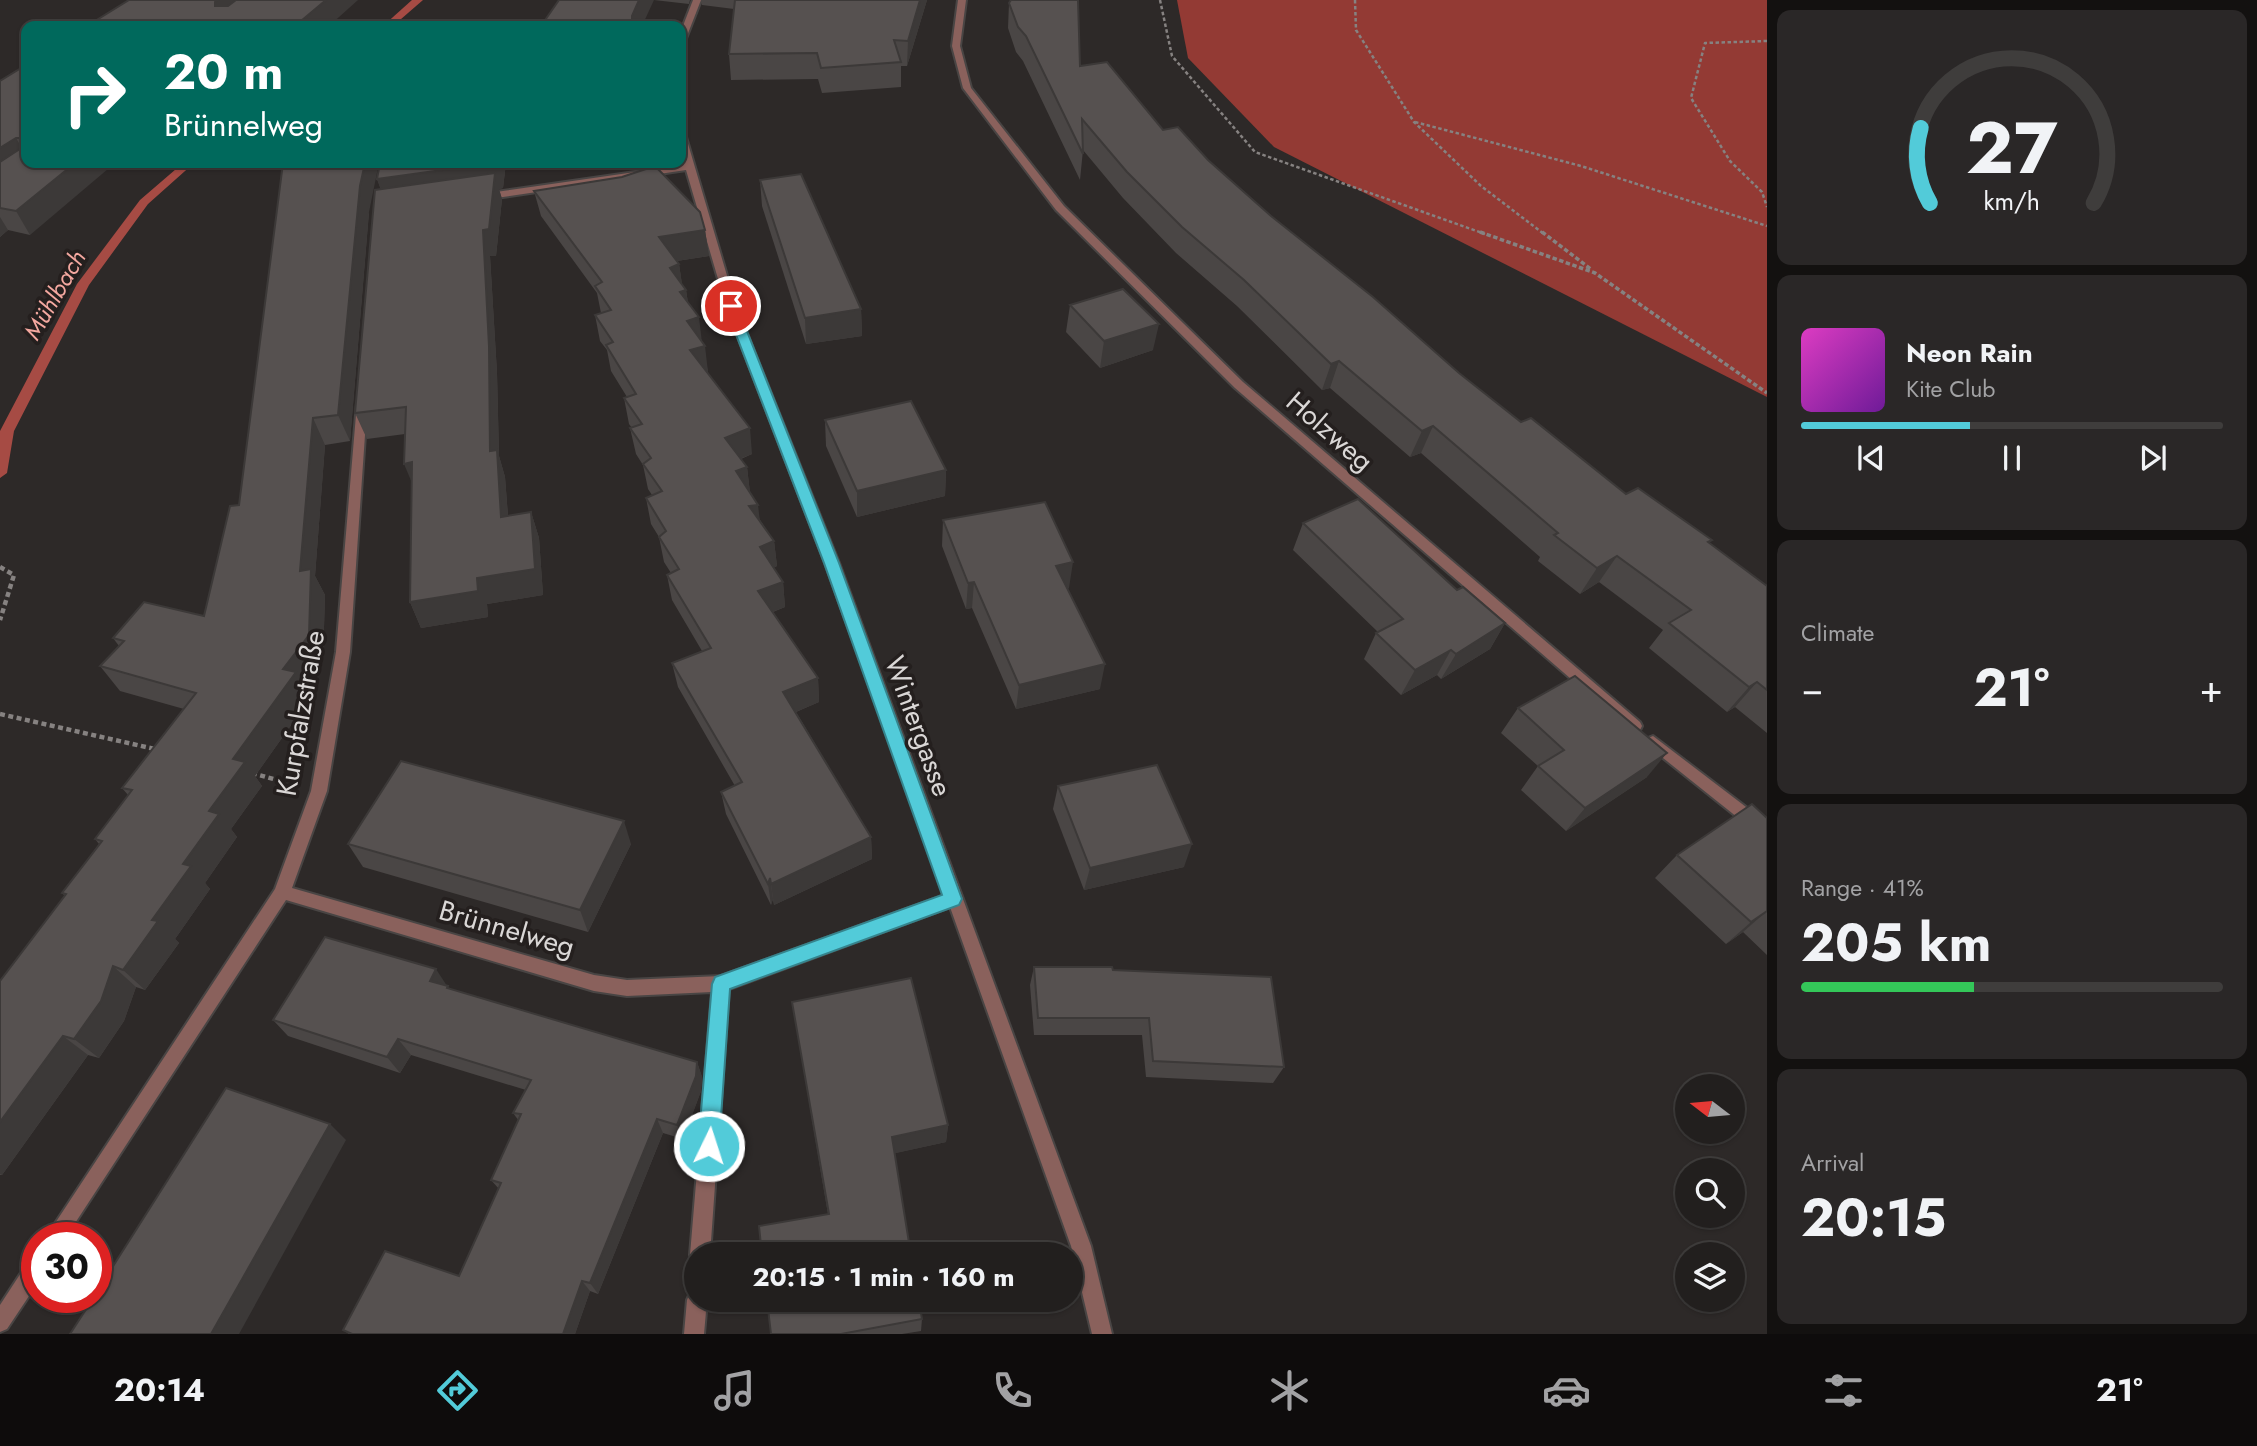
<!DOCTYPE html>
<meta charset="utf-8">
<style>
:root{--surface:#221f1e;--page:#2a2727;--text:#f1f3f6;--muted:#a2a2a4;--line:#3f3d3c;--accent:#52cbd9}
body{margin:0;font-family:Jost,sans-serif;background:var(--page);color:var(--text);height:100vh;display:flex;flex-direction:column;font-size:26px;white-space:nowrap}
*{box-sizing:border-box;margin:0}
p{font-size:23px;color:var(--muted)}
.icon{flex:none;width:38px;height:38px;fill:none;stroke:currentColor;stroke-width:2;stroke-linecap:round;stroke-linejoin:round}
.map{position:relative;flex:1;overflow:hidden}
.sheet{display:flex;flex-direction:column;gap:10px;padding:10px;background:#131110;width:490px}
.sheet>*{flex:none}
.banner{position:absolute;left:21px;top:21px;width:665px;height:147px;border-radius:14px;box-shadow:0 2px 5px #0004,0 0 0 2px var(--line);background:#00695c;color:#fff;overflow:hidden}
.needle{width:46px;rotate:286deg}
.fabs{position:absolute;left:1675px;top:1074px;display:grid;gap:14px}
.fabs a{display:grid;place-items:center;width:70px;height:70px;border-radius:50%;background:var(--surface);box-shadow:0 2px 5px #0004,0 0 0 2px var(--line);font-size:35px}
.speed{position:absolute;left:21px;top:1222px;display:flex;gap:14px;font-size:35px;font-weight:700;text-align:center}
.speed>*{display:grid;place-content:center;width:91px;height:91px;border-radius:50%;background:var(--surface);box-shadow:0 2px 5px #0004,0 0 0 2px var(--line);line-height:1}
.speed .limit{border:10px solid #d22;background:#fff;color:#111}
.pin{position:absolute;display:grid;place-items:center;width:60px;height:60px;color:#fff;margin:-30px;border:4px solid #fff;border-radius:50%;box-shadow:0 2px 7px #0007}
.me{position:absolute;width:77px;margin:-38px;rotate:4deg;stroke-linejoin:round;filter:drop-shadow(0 0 5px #0008)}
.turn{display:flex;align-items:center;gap:24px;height:147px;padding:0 28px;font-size:32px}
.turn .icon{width:91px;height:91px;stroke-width:2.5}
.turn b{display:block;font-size:49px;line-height:60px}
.big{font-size:52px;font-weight:700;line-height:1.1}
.sheet .widget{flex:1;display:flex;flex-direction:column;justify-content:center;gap:10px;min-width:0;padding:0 24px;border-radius:14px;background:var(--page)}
.sheet .dial{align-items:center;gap:0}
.dial svg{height:182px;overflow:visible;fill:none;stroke:var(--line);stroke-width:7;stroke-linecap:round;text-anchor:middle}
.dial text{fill:var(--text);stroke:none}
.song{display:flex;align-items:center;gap:21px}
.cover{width:84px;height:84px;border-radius:10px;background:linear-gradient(135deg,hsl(310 70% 55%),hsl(280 70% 35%))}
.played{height:7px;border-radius:4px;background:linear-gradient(90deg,var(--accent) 40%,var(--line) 40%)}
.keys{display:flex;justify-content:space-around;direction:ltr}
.heat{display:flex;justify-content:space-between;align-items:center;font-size:38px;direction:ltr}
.charge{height:10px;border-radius:5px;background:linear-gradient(90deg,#34c759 41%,var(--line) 0)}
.trip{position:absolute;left:684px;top:1242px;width:399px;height:70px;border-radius:35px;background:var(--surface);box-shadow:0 2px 5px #0004,0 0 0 2px var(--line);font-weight:700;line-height:70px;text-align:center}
.tab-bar{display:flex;height:112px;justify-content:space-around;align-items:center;background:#0e0c0c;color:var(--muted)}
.tab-bar .icon{width:49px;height:49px}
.tab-bar .on{color:var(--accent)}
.tab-bar b{font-size:32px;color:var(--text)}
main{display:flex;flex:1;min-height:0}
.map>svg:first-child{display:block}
.forest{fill:#933a34}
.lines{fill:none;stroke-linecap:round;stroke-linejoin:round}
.stream{fill:#a64b44;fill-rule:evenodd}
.minor-casing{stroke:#494544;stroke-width:4}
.path-far2{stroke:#868281;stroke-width:2.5;stroke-dasharray:3.5 2.5;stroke-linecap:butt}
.path-far1{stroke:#868281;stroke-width:3.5;stroke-dasharray:4.5 2.5;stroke-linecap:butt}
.path{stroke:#868281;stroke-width:4.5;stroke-dasharray:5 3.5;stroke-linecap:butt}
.minor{fill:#8a615c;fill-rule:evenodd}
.wall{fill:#4a4645}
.shaded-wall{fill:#3c3938}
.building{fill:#565150;stroke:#3c3938;stroke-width:2}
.route{fill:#52cbd9;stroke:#35848d;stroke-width:2}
.labels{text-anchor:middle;stroke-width:7;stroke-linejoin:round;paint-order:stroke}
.far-water-label{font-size:24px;font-style:italic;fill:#f4a8a0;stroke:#241f1e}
.street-label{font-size:28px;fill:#dad7d6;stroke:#241f1e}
</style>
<main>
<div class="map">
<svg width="1767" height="1334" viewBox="0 0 1767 1334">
<rect width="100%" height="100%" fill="#2d2928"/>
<!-- forest -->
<polygon class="forest" points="1177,0 1767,0 1767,397 1274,147 1188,58"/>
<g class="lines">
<!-- stream -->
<g class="stream">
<polygon points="412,0 423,0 393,26 383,26"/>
<polygon points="183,163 194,163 148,204 89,285 14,431 7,473 0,478 0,431 77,284 140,200"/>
</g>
<!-- minor casing -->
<g class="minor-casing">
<g id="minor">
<polygon points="693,0 701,0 685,41 681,44 681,31"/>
<polygon points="958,0 966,0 960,46 971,88 1064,206 1243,382 1640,722 1642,726 1640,730 1630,730 1235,388 1056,210 963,88 952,46"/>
<polygon points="681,134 686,137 736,306 839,563 1091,1246 1112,1334 1092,1334 1071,1246 950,907 729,989 710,1255 696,1255 696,1263 693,1262 690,1255 712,992 627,996 594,991 286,900 66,1237 46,1237 275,889 311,791 336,652 357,403 361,402 367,406 350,652 327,791 292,888 594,975 627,980 721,976 945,895 825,563 726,306 686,170 482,200 477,197 482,194 684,165 681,152"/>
<polygon points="1653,736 1767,823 1767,839 1762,837 1648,746 1646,742 1648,738"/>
<polygon points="37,1257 37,1284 7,1329 0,1332 0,1305 30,1259"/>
<polygon points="696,1290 696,1300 707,1300 704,1334 684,1334 687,1300 690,1293"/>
</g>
</g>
<!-- path-far2 -->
<g class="path-far2">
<polyline points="1160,0 1172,56 1255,152 1485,234"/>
<polyline points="1355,0 1356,30 1414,122 1481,186 1544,234"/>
<polyline points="1767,41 1705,43 1691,98 1730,161 1762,192 1767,207"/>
<polyline points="1415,122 1581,166 1767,226"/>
</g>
<!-- path-far1 -->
<g class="path-far1">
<polyline points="1480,232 1595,273 1767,393"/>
<polyline points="1542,232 1592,270"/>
</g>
<!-- path -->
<g class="path">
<polyline points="0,567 14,575 0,620"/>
<polyline points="0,714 159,750"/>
<polyline points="252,773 284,782"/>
</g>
<!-- minor -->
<use href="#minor" class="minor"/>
</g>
<!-- wall -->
<g class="wall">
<polygon points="559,0 690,0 689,4 654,0"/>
<polygon points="701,0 927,0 907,66 901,66 901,87 822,93 818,79 731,80 729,54 734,9 702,5"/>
<polygon points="1009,3 1078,5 1080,66 1163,130 1208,160 1271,216 1459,373 1521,422 1626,494 1712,540 1709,543 1767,586 1767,733 1735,707 1727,712 1649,648 1663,630 1599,582 1580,594 1538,561 1540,557 1421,453 1410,457 1330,388 1322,390 1237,306 1176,253 1123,198 1083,150 1080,180 1023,61 1016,52 1008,28"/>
<polygon points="26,65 26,163 30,235 8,230 0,237 0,81"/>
<polygon points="380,163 506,163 503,188 499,189 502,199 496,256 490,256 497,373 499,456 505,477 508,516 531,512 539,538 543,595 487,604 488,617 421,628 410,602 412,482 405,434 367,439 355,413 381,189 377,179"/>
<polygon points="760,180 861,309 862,336 806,344 762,206"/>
<polygon points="534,191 705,230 709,256 677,261 679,264 682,285 686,290 688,303 702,342 708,372 707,372 752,454 741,459 747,467 750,493 760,520 774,541 777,566 773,568 783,582 785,607 773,612 818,678 819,702 796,712 871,837 872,859 774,905 773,899 771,905 726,814 721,792 735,786 678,687 672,663 702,651 672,600 667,575 671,573 664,562 659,537 651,524 646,498 652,495 648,489 643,465 636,454 630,428 632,428 629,424 624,398 627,397 611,371 607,350 600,341 595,315 601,313 597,293 541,216"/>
<polygon points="369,212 350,441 325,445 315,576 325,595 323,660 304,685 311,697 255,776 262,786 231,829 237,837 205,883 210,889 175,939 179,943 145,990 136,987 124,1021 99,1058 88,1055 2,1175 0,1175 0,981 65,896 62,893 99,844 95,839 128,795 122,788 184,709 120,691 100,666 119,646 113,638 204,616 239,505"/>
<polygon points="1070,305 1153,350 1100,368 1066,332"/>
<polygon points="825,420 946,470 945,496 857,517 826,446"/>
<polygon points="943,520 1069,588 1067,589 1100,689 1016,709 972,608 966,609 942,546"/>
<polygon points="1303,523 1457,590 1505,623 1490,649 1441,679 1437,675 1401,695 1364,659 1376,633 1378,632 1293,550"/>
<polygon points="1518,708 1647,777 1566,831 1521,790 1538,766 1501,733"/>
<polygon points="1058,786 1184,867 1084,890 1053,809"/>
<polygon points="1767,818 1767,955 1743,932 1726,944 1655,878 1677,855"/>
<polygon points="348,844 631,844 588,932 363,867"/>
<polygon points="1034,967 1113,970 1284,1067 1273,1083 1146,1077 1142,1035 1034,1035 1030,985"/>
<polygon points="447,986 450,989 697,1062 702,1077 701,1091 683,1139 663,1133 598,1294 590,1291 575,1334 349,1334 343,1330 459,1276 499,1189 491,1180 519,1121 513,1113 526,1090 411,1055 400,1073 288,1036 273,1020"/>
<polygon points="792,1002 948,1125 946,1142 895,1153 828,1214"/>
<polygon points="922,1319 921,1331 902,1334 771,1334"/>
</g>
<!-- shaded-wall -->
<g class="shaded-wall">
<polygon points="218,0 257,0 224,26 215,6 215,2"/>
<polygon points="326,0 358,0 329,26 295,26"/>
<polygon points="639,0 654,0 642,26 632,26 632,16"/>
<polygon points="920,0 927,0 907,66 908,41"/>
<polygon points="16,138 26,155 0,181 0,148"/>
<polygon points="75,163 115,163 30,235 16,211"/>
<polygon points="365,163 379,163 369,212 350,441 338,415 360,186"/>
<polygon points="493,163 506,163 503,188 499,189 502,199 496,256 490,256 497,373 499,456 505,477 510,543 501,517 490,451 386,205 377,179"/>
<polygon points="0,217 8,230 0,237"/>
<polygon points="705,230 709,256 663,263 659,237"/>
<polygon points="679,264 683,290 670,268"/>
<polygon points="686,290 690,316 680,292"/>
<polygon points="861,309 862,336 806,344 805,318"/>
<polygon points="699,317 702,343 687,321"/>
<polygon points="1159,324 1153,350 1100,368 1104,341"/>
<polygon points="705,346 708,372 694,376 690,350"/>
<polygon points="1339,361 1330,388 1322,390 1331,364"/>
<polygon points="313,418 325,445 315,576 325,595 323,660 304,685 311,697 255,776 262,786 231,829 237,837 205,883 210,889 175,939 179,943 145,990 123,970 183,864 233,759 283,669 300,571"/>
<polygon points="1433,426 1421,453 1410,457 1422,431"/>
<polygon points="750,428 752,454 729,463 725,438"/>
<polygon points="412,462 415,490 404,464"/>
<polygon points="747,467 750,493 736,471"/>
<polygon points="946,470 945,496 857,517 857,491"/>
<polygon points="758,505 761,530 749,506"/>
<polygon points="531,512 539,538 543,595 487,604 488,617 421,628 410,602 477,578"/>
<polygon points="774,541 777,566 763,572 760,547"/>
<polygon points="1617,556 1599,582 1580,594 1597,568"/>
<polygon points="1073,562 1069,588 1052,592 1056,566"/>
<polygon points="783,582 785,607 761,616 758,591"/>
<polygon points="974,582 972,608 966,609 968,583"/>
<polygon points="1505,623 1490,649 1441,679 1456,654"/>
<polygon points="1451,650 1437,675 1401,695 1415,670"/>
<polygon points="1105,664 1100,689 1016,709 1019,685"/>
<polygon points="818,678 819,702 786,716 783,692"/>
<polygon points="1757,682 1735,707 1727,712 1749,687"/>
<polygon points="1667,753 1647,777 1566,831 1585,808"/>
<polygon points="624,821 631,844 588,932 580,910"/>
<polygon points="871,837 872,859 774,905 771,884"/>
<polygon points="1192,844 1184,867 1084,890 1090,868"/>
<polygon points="770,878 773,899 771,905 768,884"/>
<polygon points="1767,911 1743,932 1726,944 1751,922"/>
<polygon points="113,966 136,987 124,1021 99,1058 74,1039"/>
<polygon points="436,969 447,986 430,981"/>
<polygon points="63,1036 88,1055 2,1175 0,1174 0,1122"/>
<polygon points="398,1039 411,1055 400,1073 387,1057"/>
<polygon points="697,1062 702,1077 701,1091 683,1139 677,1125"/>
<polygon points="657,1119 663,1133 598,1294 590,1283"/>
<polygon points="330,1124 346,1140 239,1334 211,1334"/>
<polygon points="948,1125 946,1142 892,1154 892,1137"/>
<polygon points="582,1281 590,1291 575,1334 563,1334"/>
</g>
<!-- building -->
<g class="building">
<polygon points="129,0 218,0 215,2 215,6 228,6 236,0 326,0 295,26 87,26"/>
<polygon points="559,0 639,0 632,16 632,26 541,26"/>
<polygon points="735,0 920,0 908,41 894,40 901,62 821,68 817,53 729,54"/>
<polygon points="1011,0 1078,0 1080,66 1107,62 1163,130 1178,127 1208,160 1271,216 1373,297 1459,373 1521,422 1531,418 1626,494 1638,488 1712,540 1708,542 1767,586 1767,690 1757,682 1749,687 1669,623 1691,610 1617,556 1597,568 1554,535 1558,533 1433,426 1422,431 1339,361 1331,364 1244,280 1182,227 1127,172 1082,119 1083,154 1026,36 1018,27 1009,3"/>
<polygon points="26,65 26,138 16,138 0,148 0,81"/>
<polygon points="26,145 26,163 75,163 16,211 0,208 0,162"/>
<polygon points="283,163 365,163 360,186 338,415 313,418 300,571 311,569 309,635 283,669 296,672 233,759 245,762 209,811 219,814 183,864 191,866 152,920 158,921 123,970 113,966 101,1001 74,1039 63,1036 0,1122 0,981 66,894 62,893 102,841 95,839 132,790 122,788 196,693 100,666 124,641 113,638 144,602 204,616 230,506 239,505"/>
<polygon points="380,163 493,163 377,179"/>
<polygon points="655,166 700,212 705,230 659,237 679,264 670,268 686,290 680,292 699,317 687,321 705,346 690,350 750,428 725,438 747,467 736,471 758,505 749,506 774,541 760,547 783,582 758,591 818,678 783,692 871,837 771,884 770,878 768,884 721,792 742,782 672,663 711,648 667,575 679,569 659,537 666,531 646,498 662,491 643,464 651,458 630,428 642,424 624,398 636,394 606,345 613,342 595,315 611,310 595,286 602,282 534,191 622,177"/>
<polygon points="495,173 489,229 483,230 489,346 490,451 497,450 501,517 531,512 535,569 477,578 478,591 410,602 412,462 404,464 406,407 355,413 375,190"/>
<polygon points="801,174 861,309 805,318 760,180"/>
<polygon points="1123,289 1159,324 1104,341 1070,305"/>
<polygon points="911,401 946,470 857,491 825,420"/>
<polygon points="1358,499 1457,590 1463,587 1505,623 1456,654 1451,650 1415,670 1376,633 1403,619 1303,523"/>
<polygon points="1045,502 1073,562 1056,566 1105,664 1019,685 974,582 968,583 943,520"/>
<polygon points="1575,676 1667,753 1585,808 1538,766 1564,750 1518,708"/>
<polygon points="401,761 624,821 580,910 348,844"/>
<polygon points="1157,765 1192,844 1090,868 1058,786"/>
<polygon points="1752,804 1767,818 1767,911 1751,922 1677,855"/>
<polygon points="325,937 436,969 430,981 448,986 447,988 697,1062 696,1076 677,1125 657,1119 590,1283 582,1281 563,1334 352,1334 343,1330 385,1251 459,1276 501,1183 491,1180 521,1114 513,1113 531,1080 398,1039 387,1057 273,1020"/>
<polygon points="1034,967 1112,967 1113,970 1271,977 1284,1067 1153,1061 1149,1018 1038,1018"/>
<polygon points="911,978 948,1125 892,1137 911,1255 762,1255 759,1226 829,1214 792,1002"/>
<polygon points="226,1088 330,1124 211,1334 70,1334 94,1297 96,1297 96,1293"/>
<polygon points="767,1300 919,1300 922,1319 841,1334 771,1334"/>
</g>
<!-- route -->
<polygon class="route" points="731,302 737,306 839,563 962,899 959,905 730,989 719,1146 716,1154 709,1157 701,1154 698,1146 712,984 715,977 942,895 824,563 725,306"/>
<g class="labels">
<!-- far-water labels -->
<g class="far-water-label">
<text transform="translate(55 295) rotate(-60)" y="8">Mühlbach</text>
</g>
<!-- street labels -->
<g class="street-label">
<text transform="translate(1330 431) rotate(41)" y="10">Holzweg</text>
<text transform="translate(300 713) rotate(-80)" y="10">Kurpfalzstraße</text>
<text transform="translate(919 726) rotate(70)" y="10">Wintergasse</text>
<text transform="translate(507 928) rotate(16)" y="10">Brünnelweg</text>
</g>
</g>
</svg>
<div class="fabs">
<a><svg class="needle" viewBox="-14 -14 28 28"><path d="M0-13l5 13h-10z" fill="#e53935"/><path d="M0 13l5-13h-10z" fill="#a2a2a4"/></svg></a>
<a><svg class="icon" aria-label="search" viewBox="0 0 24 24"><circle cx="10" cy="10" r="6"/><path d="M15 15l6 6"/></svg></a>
<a><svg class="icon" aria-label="layers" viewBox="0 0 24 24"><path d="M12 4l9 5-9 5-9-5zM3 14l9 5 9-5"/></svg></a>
</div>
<div class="speed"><div class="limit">30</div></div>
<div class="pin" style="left:731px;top:306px;background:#d93025"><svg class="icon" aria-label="arrive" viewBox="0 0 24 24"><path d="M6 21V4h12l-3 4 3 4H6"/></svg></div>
<svg class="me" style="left:709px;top:1146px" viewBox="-20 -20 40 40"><circle r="17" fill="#52cbd9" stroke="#fff" stroke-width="3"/><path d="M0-11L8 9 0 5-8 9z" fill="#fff"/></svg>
<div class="trip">20:15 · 1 min · 160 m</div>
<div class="banner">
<div class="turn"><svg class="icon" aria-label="right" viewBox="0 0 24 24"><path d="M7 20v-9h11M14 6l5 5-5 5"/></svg><div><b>20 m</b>Brünnelweg</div></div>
</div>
</div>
<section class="sheet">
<div class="widget dial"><svg viewBox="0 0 100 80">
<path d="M14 69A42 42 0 1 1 86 69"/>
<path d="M14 69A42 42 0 0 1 10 36" stroke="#52cbd9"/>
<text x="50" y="56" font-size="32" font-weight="700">27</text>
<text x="50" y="72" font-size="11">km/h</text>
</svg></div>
<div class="widget">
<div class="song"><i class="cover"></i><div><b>Neon Rain</b><p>Kite Club</p></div></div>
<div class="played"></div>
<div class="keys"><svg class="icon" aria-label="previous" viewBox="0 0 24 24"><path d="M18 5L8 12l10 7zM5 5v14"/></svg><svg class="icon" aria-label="pause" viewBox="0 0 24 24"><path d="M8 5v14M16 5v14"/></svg><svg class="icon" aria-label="next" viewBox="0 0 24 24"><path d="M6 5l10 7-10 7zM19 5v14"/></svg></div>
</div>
<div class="widget"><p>Climate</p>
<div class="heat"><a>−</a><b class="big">21°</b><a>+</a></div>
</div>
<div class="widget"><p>Range · 41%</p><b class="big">205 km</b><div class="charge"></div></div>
<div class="widget"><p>Arrival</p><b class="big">20:15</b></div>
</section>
</main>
<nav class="tab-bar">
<b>20:14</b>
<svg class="icon on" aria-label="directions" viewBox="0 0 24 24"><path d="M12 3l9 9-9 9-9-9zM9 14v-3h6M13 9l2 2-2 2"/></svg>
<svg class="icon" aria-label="music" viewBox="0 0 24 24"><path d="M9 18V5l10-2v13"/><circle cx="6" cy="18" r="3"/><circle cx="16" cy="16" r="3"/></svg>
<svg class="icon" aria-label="phone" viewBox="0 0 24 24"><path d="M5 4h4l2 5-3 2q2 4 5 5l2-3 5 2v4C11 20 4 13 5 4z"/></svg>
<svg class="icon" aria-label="climate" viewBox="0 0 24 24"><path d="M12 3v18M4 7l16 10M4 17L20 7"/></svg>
<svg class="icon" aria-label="car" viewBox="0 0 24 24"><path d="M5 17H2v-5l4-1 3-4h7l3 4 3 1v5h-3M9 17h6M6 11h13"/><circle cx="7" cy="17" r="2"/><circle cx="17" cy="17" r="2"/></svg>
<svg class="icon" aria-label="filters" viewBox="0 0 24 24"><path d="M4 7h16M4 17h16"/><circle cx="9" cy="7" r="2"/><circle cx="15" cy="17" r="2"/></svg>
<b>21°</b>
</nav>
